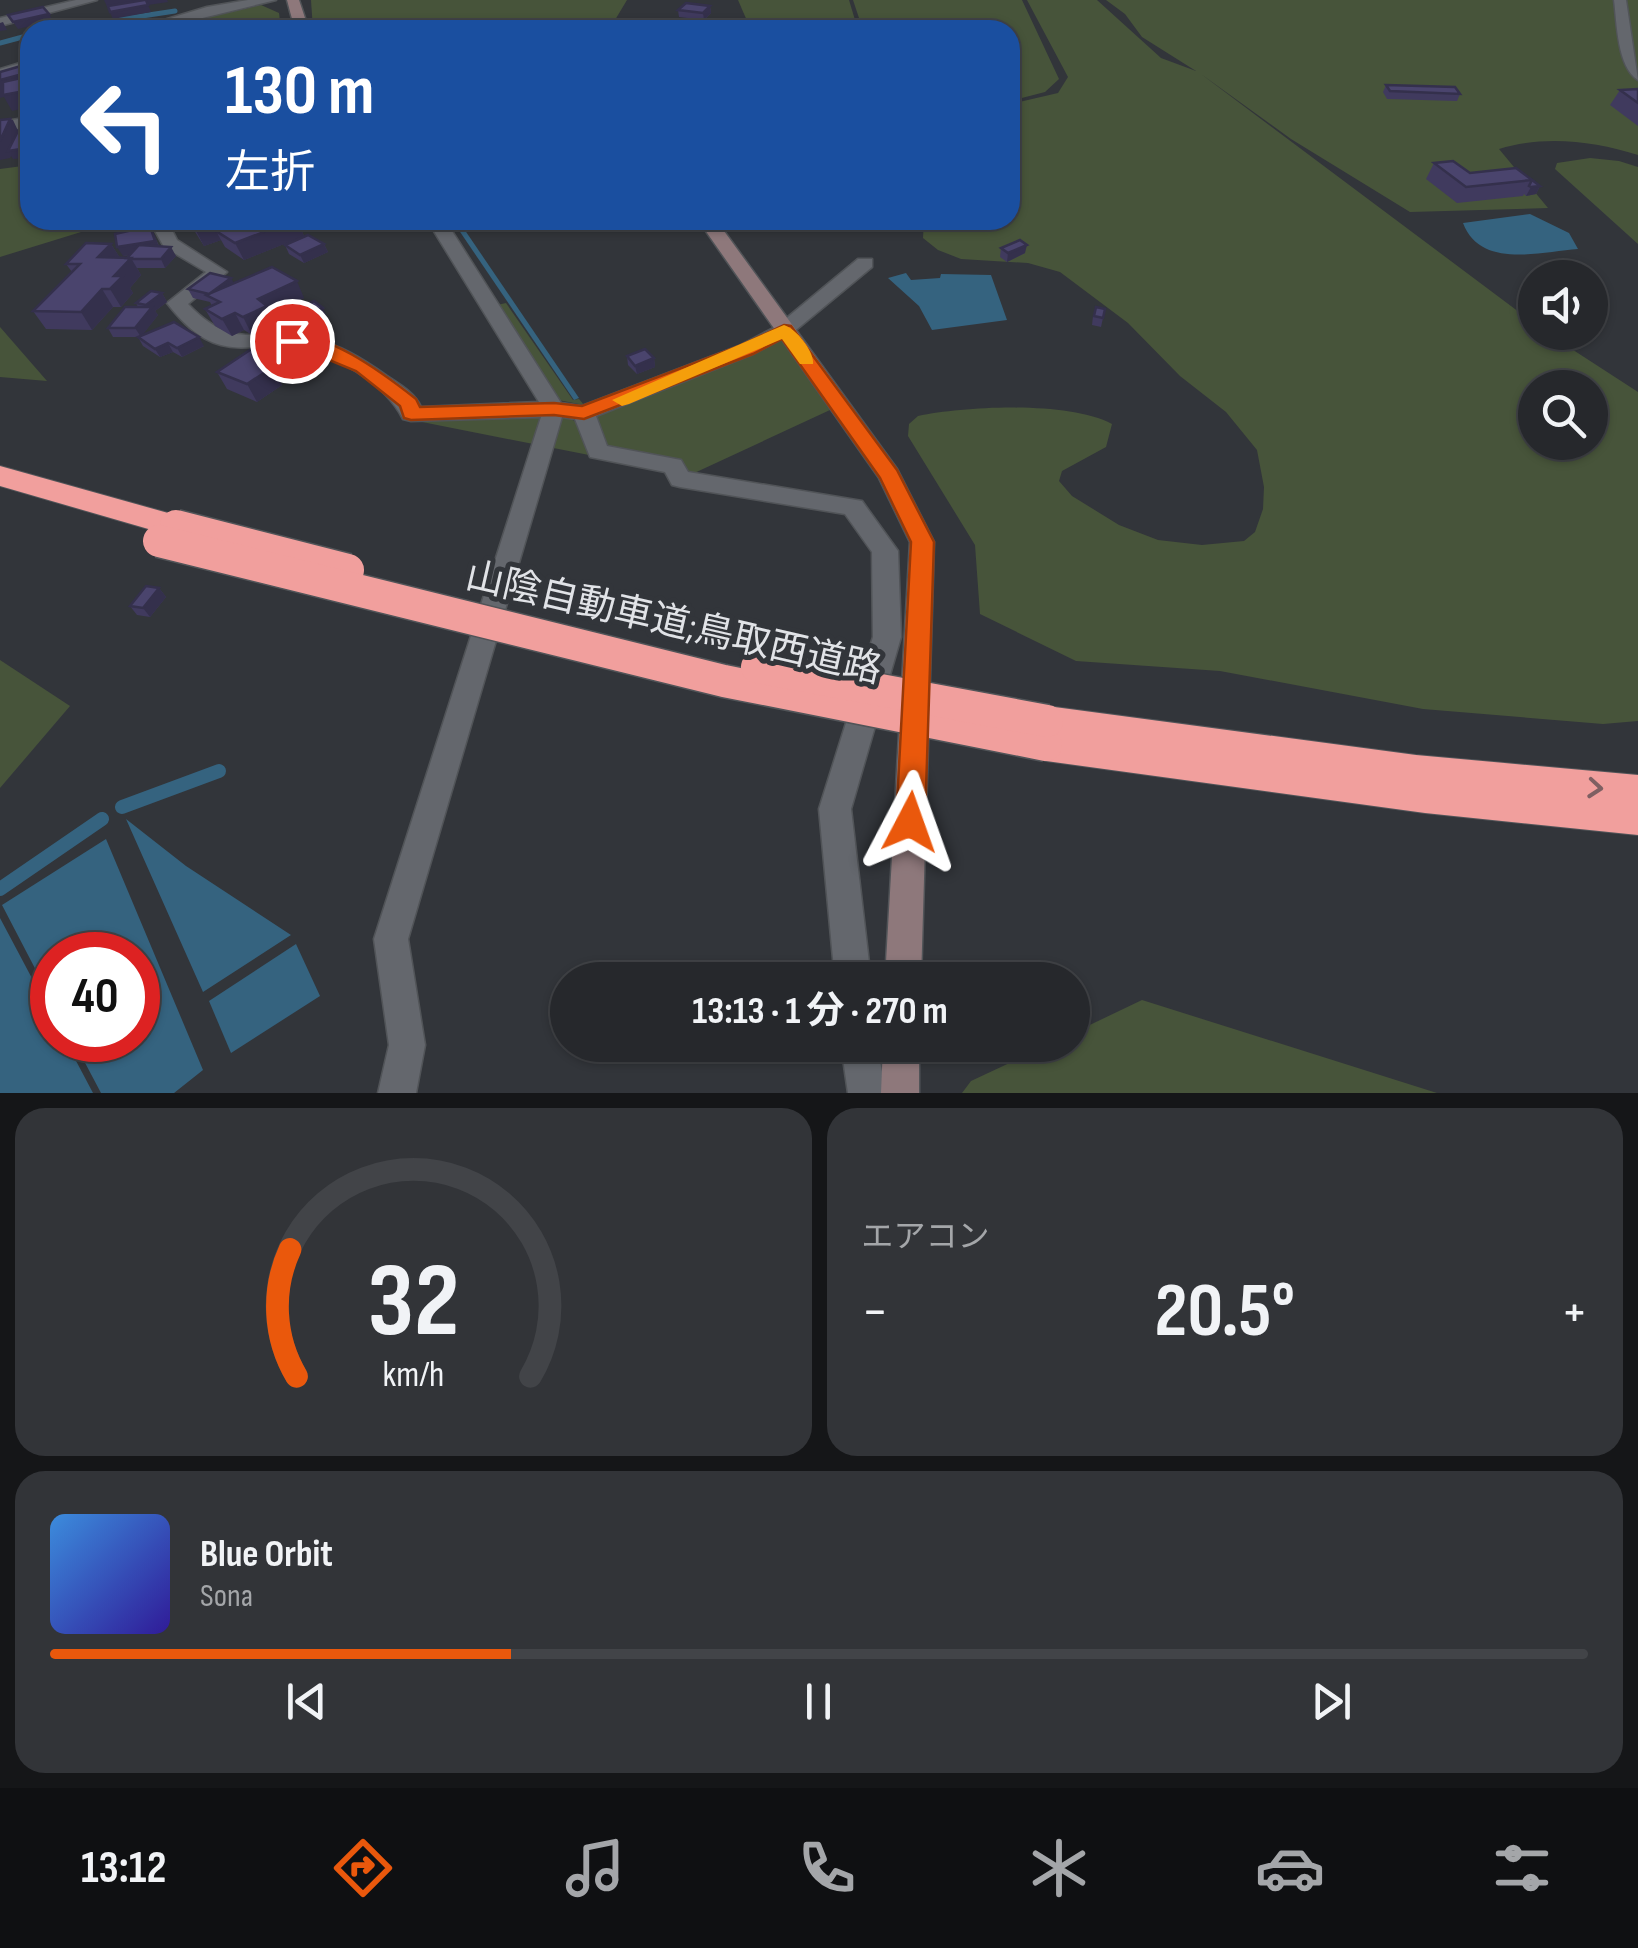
<!DOCTYPE html>
<html lang="ja">
<meta charset="utf-8">
<style>
:root{--surface:#26282c;--page:#323438;--text:#f1f3f6;--muted:#a4a6a9;--line:#424448;--accent:#ea580c}
body{margin:0;font-family:"Sofia Sans Condensed","Noto Sans JP",sans-serif;background:var(--page);color:var(--text);height:100vh;display:flex;flex-direction:column;font-size:38px;white-space:nowrap}
*{box-sizing:border-box;margin:0}
p{font-size:32px;color:var(--muted)}
.icon{flex:none;width:55px;height:55px;fill:none;stroke:currentColor;stroke-width:2;stroke-linecap:round;stroke-linejoin:round}
.map{position:relative;height:1093px;overflow:hidden}
.drawer{display:flex;flex-direction:column;gap:15px;padding:15px;background:#151618;flex:1}
.drawer>*{flex:none}
.guide{position:absolute;left:20px;top:20px;width:1000px;height:210px;border-radius:30px;box-shadow:0 2px 8px #0004,0 0 0 2px var(--line);background:#1a4fa0;color:#fff;overflow:hidden}
.buttons{position:absolute;left:1518px;top:260px;display:grid;gap:20px}
.buttons a{display:grid;place-items:center;width:90px;height:90px;border-radius:50%;background:var(--surface);box-shadow:0 2px 8px #0004,0 0 0 2px var(--line);font-size:50px}
.speed{position:absolute;left:30px;top:932px;display:flex;gap:20px;font-size:50px;font-weight:700;text-align:center}
.speed>*{display:grid;place-content:center;width:130px;height:130px;border-radius:50%;background:var(--surface);box-shadow:0 2px 8px #0004,0 0 0 2px var(--line);line-height:1}
.speed .limit{border:15px solid #d22;background:#fff;color:#111}
.pin{position:absolute;display:grid;place-items:center;width:85px;height:85px;color:#fff;margin:-42px;border:5px solid #fff;border-radius:50%;box-shadow:0 2px 10px #0007}
.me{position:absolute;width:110px;margin:-55px;rotate:4deg;stroke-linejoin:round;filter:drop-shadow(0 0 8px #0008)}
.turn{display:flex;align-items:center;gap:35px;height:210px;padding:0 40px;font-size:45px}
.turn .icon{width:130px;height:130px;stroke-width:2.5}
.turn b{display:block;font-size:70px;line-height:85px}
.big{font-size:75px;font-weight:700;line-height:1.1}
.drawer .widget{flex:1;display:flex;flex-direction:column;justify-content:center;gap:15px;min-width:0;padding:0 35px;border-radius:30px;background:var(--page)}
.drawer .dial{align-items:center;gap:0}
.dial svg{height:260px;overflow:visible;fill:none;stroke:var(--line);stroke-width:7;stroke-linecap:round;text-anchor:middle}
.dial text{fill:var(--text);stroke:none}
.song{display:flex;align-items:center;gap:30px}
.cover{width:120px;height:120px;border-radius:15px;background:linear-gradient(135deg,hsl(210 70% 55%),hsl(250 70% 35%))}
.played{height:10px;border-radius:5px;background:linear-gradient(90deg,var(--accent) 30%,var(--line) 30%)}
.keys{display:flex;justify-content:space-around;direction:ltr}
.heat{display:flex;justify-content:space-between;align-items:center;font-size:55px;direction:ltr}
.drawer .tiles{flex:1;display:grid;gap:15px;grid-template-columns:1fr 1fr}
.widget:last-child{grid-column:span 2}
.trip{position:absolute;left:550px;top:962px;width:540px;height:100px;border-radius:50px;background:var(--surface);box-shadow:0 2px 8px #0004,0 0 0 2px var(--line);font-weight:700;line-height:100px;text-align:center}
.menu{display:flex;height:160px;justify-content:space-around;align-items:center;background:#0f1012;color:var(--muted)}
.menu .icon{width:70px;height:70px}
.menu .current{color:var(--accent)}
.menu b{font-size:45px;color:var(--text)}
.map>svg:first-child{display:block}
.green{fill:#47543a;fill-rule:evenodd}
.water{fill:#35637f}
.lines{fill:none;stroke-linecap:round;stroke-linejoin:round}
.stream-far1{stroke:#35637f;stroke-width:5}
.stream{stroke:#35637f;stroke-width:14}
.street-casing{stroke:#515458;stroke-width:3}
.secondary-casing{stroke:#515458;stroke-width:3}
.highway-casing{stroke:#515458;stroke-width:2}
.street{fill:#64676d;fill-rule:evenodd}
.secondary{fill:#8e787b;fill-rule:evenodd}
.highway{fill:#f19f9d;fill-rule:evenodd}
.highway-bridge-casing{stroke:#515458;stroke-width:35;stroke-linecap:butt}
.highway-bridge{stroke:#f19f9d;stroke-width:32}
.wall{fill:#403a5e}
.shaded-wall{fill:#34304c}
.building{fill:#4a446d;stroke:#34304c;stroke-width:2.5}
.oneway{stroke:#7e5f62}
.route{fill:#ea580c;stroke:#983908;stroke-width:2.5}
.slow{fill:#f59e0b}
.labels{text-anchor:middle;stroke-width:10;stroke-linejoin:round;paint-order:stroke}
.street-label{font-size:38px;fill:#e1e3e7;stroke:#32353a}
</style>
<div class="map">
<svg width="1638" height="1093" viewBox="0 0 1638 1093">
<rect width="100%" height="100%" fill="#32353a"/>
<!-- green -->
<g class="green">
<polygon points="311,0 627,0 609,30 313,30"/>
<polygon points="738,0 849,0 858,30 751,30"/>
<polygon points="853,0 1022,0 1059,79 1045,92 1010,101 1010,30 863,30"/>
<path d="M 1027,0 L 1097,0 L 1161,58 L 1196,71 L 1142,37 L 1125,14 L 1106,0 L 1638,0 L 1638,155 C 1593,141 1545,135 1499,149 L 1548,208 L 1410,212 L 1291,139 L 1201,74 L 1535,324 L 1535,332 L 1547,333 L 1638,392 L 1638,721 L 1603,724 L 1423,709 L 1220,671 L 1076,661 L 980,614 L 975,545 L 908,436 L 909,424 L 918,416 C 967,406 1068,401 1112,424 L 1106,447 L 1062,471 L 1059,481 L 1072,496 L 1119,525 L 1158,540 L 1202,545 L 1244,541 L 1255,532 L 1263,509 L 1264,487 L 1257,450 L 1226,412 L 1180,376 L 1128,323 L 1060,272 L 1028,263 L 961,259 L 938,250 L 923,238 L 924,220 L 1010,220 L 1010,104 L 1058,93 L 1068,77 ZM 1535,388 L 1590,388 L 1590,442 L 1535,442 Z"/>
<polygon points="261,5 279,13 281,30 153,30"/>
<polygon points="1590,158 1619,161 1638,167 1638,244 1555,169 1557,163"/>
<polygon points="30,165 30,220 120,220 0,257 0,169"/>
<polygon points="506,303 573,400 579,399 584,405 558,400 497,305"/>
<polygon points="0,327 47,381 0,377"/>
<polygon points="776,339 781,340 830,410 690,475 608,459 595,416"/>
<polygon points="424,417 568,417 585,428 594,456 412,420"/>
<polygon points="0,660 70,706 0,788"/>
<polygon points="1142,1000 1437,1093 962,1093 971,1081 1048,1045 1072,1045 1073,1033"/>
</g>
<!-- water -->
<g class="water">
<path d="M 1530,214 L 1569,233 L 1578,249 C 1540,252 1480,269 1463,223 Z"/>
<polygon points="452,220 458,220 579,398 574,400"/>
<polygon points="906,273 911,280 940,278 941,274 991,275 1007,320 932,330 919,306 888,278"/>
<polygon points="126,819 186,866 291,935 203,992"/>
<polygon points="106,839 203,1070 174,1093 101,1093 73,1040 138,1040 138,955 52,955 52,1001 2,905"/>
<polygon points="0,918 52,1016 52,1040 65,1040 93,1093 0,1093"/>
<polygon points="296,944 320,996 231,1053 209,1001"/>
</g>
<g class="lines">
<!-- stream-far1 -->
<g class="stream-far1">
<polyline points="50,30 175,11"/>
<polyline points="0,43 30,35"/>
</g>
<!-- stream -->
<g class="stream">
<polyline points="122,807 219,771"/>
<polyline points="0,889 102,819"/>
</g>
<!-- street casing -->
<g class="street-casing">
<g id="street">
<polygon points="76,0 97,0 0,26 0,18"/>
<polygon points="248,0 276,0 153,30 131,30 207,7"/>
<path d="M 1614,0 L 1626,0 L 1638,80 C 1617,67 1617,23 1614,0 Z"/>
<polygon points="30,60 30,69 0,78 0,69"/>
<polygon points="30,117 30,127 0,132 0,122"/>
<path d="M 149,220 L 167,220 L 177,240 L 227,272 L 188,304 C 234,352 254,327 310,338 C 339,344 363,359 387,376 C 399,384 415,393 421,407 L 539,402 L 427,220 L 445,220 L 561,403 L 582,406 L 739,346 L 777,326 L 858,259 L 872,259 L 872,267 L 791,334 L 753,354 L 596,416 L 607,446 L 681,460 L 688,472 L 862,501 L 898,551 L 901,637 L 851,809 L 871,980 L 835,980 L 819,809 L 873,637 L 872,552 L 845,514 L 680,487 L 672,485 L 665,472 L 590,457 L 575,419 L 562,417 L 408,939 L 425,1045 L 416,1093 L 378,1093 L 389,1045 L 374,939 L 541,417 L 411,421 L 403,419 C 385,383 332,351 290,347 C 267,344 244,351 221,345 C 198,339 181,321 167,303 L 206,272 L 164,247 Z"/>
<polygon points="841,1045 877,1045 886,1093 848,1093"/>
</g>
</g>
<!-- secondary casing -->
<g class="secondary-casing">
<g id="secondary">
<polygon points="287,0 299,0 309,30 295,30"/>
<polygon points="698,220 716,220 897,469 934,542 921,980 885,980 910,542 879,478"/>
<polygon points="883,1045 919,1045 919,1093 881,1093"/>
</g>
</g>
<!-- highway casing -->
<g class="highway-casing">
<g id="highway">
<polygon points="0,466 186,518 191,526 186,534 176,537 0,486"/>
<polygon points="1047,706 1416,755 1638,775 1638,835 1425,813 1046,761 1033,756 1028,745 1037,733 1030,721 1035,710"/>
</g>
</g>
<!-- street -->
<use href="#street" class="street"/>
<!-- secondary -->
<use href="#secondary" class="secondary"/>
<!-- highway -->
<use href="#highway" class="highway"/>
<!-- highway-bridge casing -->
<g class="highway-bridge-casing">
<g id="highway-bridge">
<polyline points="176,526 348,570"/>
<polyline points="159,541 724,681 1046,745"/>
<polyline points="757,667 1047,721"/>
</g>
</g>
<!-- highway-bridge -->
<use href="#highway-bridge" class="highway-bridge"/>
</g>
<!-- wall -->
<g class="wall">
<polygon points="710,6 711,13 704,20 679,17 678,10"/>
<polygon points="1386,85 1460,94 1457,101 1387,99 1383,92"/>
<polygon points="1638,89 1638,126 1610,105 1620,90"/>
<polygon points="1434,163 1470,173 1516,168 1540,186 1536,194 1526,196 1524,194 1523,196 1457,203 1426,179"/>
<polygon points="185,220 297,220 304,236 244,260 225,247 221,240 204,246 192,227 190,228"/>
<polygon points="150,226 159,246 176,256 165,268 137,268 141,275 130,288 133,293 121,307 113,307 92,330 46,329 33,311 72,272 66,264 111,244 120,258 127,258 130,255 123,256"/>
<polygon points="324,244 328,252 304,263 289,254 285,245"/>
<polygon points="1001,248 1025,253 1007,262 1000,257"/>
<polygon points="234,283 304,298 271,314 276,324 252,335 244,330 232,336 215,326 205,309 212,306 210,302 193,298 188,289"/>
<polygon points="162,293 167,302 155,311 158,315 142,335 204,346 182,357 173,352 160,357 143,346 138,337 113,337 108,328 138,307 136,303"/>
<polygon points="1105,309 1101,327 1092,325 1093,316"/>
<polygon points="294,310 327,317 307,326 298,319"/>
<polygon points="305,353 276,373 282,385 257,402 227,389 217,372"/>
<polygon points="627,356 654,358 655,367 637,374 628,365"/>
<polygon points="159,588 166,597 150,617 137,615 130,606"/>
</g>
<!-- shaded-wall -->
<g class="shaded-wall">
<polygon points="104,0 167,0 168,2 148,5 151,12 113,19"/>
<polygon points="710,6 711,13 704,20 703,13"/>
<polygon points="49,14 53,21 18,29 13,22"/>
<polygon points="3,22 7,30 0,31 0,23"/>
<polygon points="30,72 30,107 12,111 4,97 0,98 0,80"/>
<polygon points="10,119 13,120 20,135 30,136 30,152 26,158 13,159 11,156 10,158 0,160 0,141"/>
<polygon points="1540,186 1536,194 1526,196 1531,187"/>
<polygon points="223,220 271,220 216,231 221,240 204,246 195,229"/>
<polygon points="297,220 304,236 244,260 235,243"/>
<polygon points="150,226 160,249 123,256 117,247"/>
<polygon points="111,244 122,261 98,257"/>
<polygon points="324,244 328,252 304,263 300,255"/>
<polygon points="1027,245 1025,253 1007,262 1008,253"/>
<polygon points="171,247 176,256 165,268 161,259"/>
<polygon points="131,258 141,275 130,288 133,293 121,307 110,289 114,276"/>
<polygon points="231,278 236,287 209,294"/>
<polygon points="297,281 304,298 271,314 276,324 252,335 243,317 258,299"/>
<polygon points="102,289 113,307 92,330 81,312"/>
<polygon points="162,293 167,302 155,311 158,315 141,337 135,328 146,305"/>
<polygon points="323,308 327,317 307,326 303,317"/>
<polygon points="235,313 244,330 232,336 222,319"/>
<polygon points="296,336 305,353 276,373 282,385 257,402 247,384 258,362"/>
<polygon points="199,337 204,346 182,357 177,348"/>
<polygon points="168,343 173,352 160,357 155,349"/>
<polygon points="654,358 655,367 637,374 635,366"/>
<polygon points="159,588 166,597 150,617 143,608"/>
</g>
<!-- building -->
<g class="building">
<polygon points="144,0 146,0 148,5 110,12 108,6"/>
<polygon points="686,3 710,6 703,13 678,10"/>
<polygon points="43,7 49,14 13,22 8,15"/>
<polygon points="28,64 30,66 30,72 0,80 0,72"/>
<polygon points="30,76 30,90 3,95 3,82"/>
<polygon points="1386,85 1455,87 1460,94 1390,91"/>
<polygon points="1638,89 1638,103 1620,90"/>
<polygon points="10,119 0,141 0,120"/>
<polygon points="30,127 30,136 21,149 8,151 19,129"/>
<polygon points="1453,161 1470,173 1516,168 1532,180 1466,187 1434,163"/>
<polygon points="1532,180 1540,186 1531,187 1529,186"/>
<polygon points="191,220 223,220 195,229 188,221"/>
<polygon points="237,220 295,220 235,243 216,231"/>
<polygon points="150,226 155,241 117,247 115,234"/>
<polygon points="308,235 324,244 300,255 285,245"/>
<polygon points="1020,240 1027,245 1008,253 1001,248"/>
<polygon points="86,243 111,244 98,257 131,258 114,276 123,276 110,289 102,289 81,312 33,311 80,264 66,264"/>
<polygon points="139,245 171,247 161,259 130,259 131,258 127,258"/>
<polygon points="272,267 297,281 258,299 267,306 243,317 235,313 222,319 205,309 220,302 206,295"/>
<polygon points="210,273 231,278 209,294 188,289"/>
<polygon points="151,291 162,293 146,305 136,303"/>
<polygon points="314,301 323,308 303,317 294,310"/>
<polygon points="125,307 152,307 135,328 108,328"/>
<polygon points="1096,307 1105,309 1103,318 1094,316"/>
<polygon points="174,322 199,337 177,348 168,343 155,349 138,337"/>
<polygon points="280,330 296,336 258,362 273,367 247,384 217,372"/>
<polygon points="645,349 654,358 635,366 627,356"/>
<polygon points="146,586 159,588 143,608 130,606"/>
</g>
<!-- one-way arrows -->
<defs><path id="oneway-chevron" d="M-2-3.5L2.5 0L-2 3.5" fill="none" stroke-width="1.6" stroke-linecap="round" stroke-linejoin="round" transform="scale(2.5)"/></defs>
<use class="oneway" href="#oneway-chevron" transform="translate(1595 788) rotate(5)"/>
<!-- route -->
<path class="route" d="M 784,325 L 791,326 L 897,470 L 934,542 L 925,822 L 921,831 L 910,835 L 900,831 L 896,822 L 911,542 L 880,478 L 782,339 L 753,354 L 584,419 L 554,415 L 411,420 L 404,418 L 400,406 L 356,371 L 283,341 C 312,318 392,380 416,399 L 420,407 L 554,403 L 582,406 L 739,346 Z"/>
<!-- slow -->
<path class="slow" d="M 784,325 C 797,329 815,353 813,364 L 800,364 L 782,339 L 629,404 L 622,406 L 612,400 Z"/>
<g class="labels">
<!-- street labels -->
<g class="street-label">
<text transform="translate(674 622) rotate(13)" y="13">山陰自動車道;鳥取西道路</text>
</g>
</g>
</svg>
<div class="buttons">
<a><svg class="icon" aria-label="sound" viewBox="0 0 24 24"><path d="M4 9h4l5-4v14l-5-4H4zM17 9q2 3 0 6"/></svg></a>
<a><svg class="icon" aria-label="search" viewBox="0 0 24 24"><circle cx="10" cy="10" r="6"/><path d="M15 15l6 6"/></svg></a>
</div>
<div class="speed"><div class="limit">40</div></div>
<div class="pin" style="left:292px;top:341px;background:#d93025"><svg class="icon" aria-label="arrive" viewBox="0 0 24 24"><path d="M6 21V4h12l-3 4 3 4H6"/></svg></div>
<svg class="me" style="left:910px;top:822px" viewBox="-20 -20 40 40"><path d="M0-17L14 15 0 8-14 15z" fill="#ea580c" stroke="#fff" stroke-width="4"/></svg>
<div class="trip">13:13 · 1 分 · 270 m</div>
<div class="guide">
<div class="turn"><svg class="icon" aria-label="left" viewBox="0 0 24 24"><path d="M17 20v-9H6M10 6l-5 5 5 5"/></svg><div><b>130 m</b>左折</div></div>
</div>
</div>
<section class="drawer">
<div class="tiles">
<div class="widget dial"><svg viewBox="0 0 100 80">
<path d="M14 69A42 42 0 1 1 86 69"/>
<path d="M14 69A42 42 0 0 1 12 30" stroke="#ea580c"/>
<text x="50" y="56" font-size="32" font-weight="700">32</text>
<text x="50" y="72" font-size="11">km/h</text>
</svg></div>
<div class="widget"><p>エアコン</p>
<div class="heat"><a>−</a><b class="big">20.5°</b><a>+</a></div>
</div>
<div class="widget">
<div class="song"><i class="cover"></i><div><b>Blue Orbit</b><p>Sona</p></div></div>
<div class="played"></div>
<div class="keys"><svg class="icon" aria-label="previous" viewBox="0 0 24 24"><path d="M18 5L8 12l10 7zM5 5v14"/></svg><svg class="icon" aria-label="pause" viewBox="0 0 24 24"><path d="M8 5v14M16 5v14"/></svg><svg class="icon" aria-label="next" viewBox="0 0 24 24"><path d="M6 5l10 7-10 7zM19 5v14"/></svg></div>
</div>
</div>
</section>
<nav class="menu">
<b>13:12</b>
<svg class="icon current" aria-label="directions" viewBox="0 0 24 24"><path d="M12 3l9 9-9 9-9-9zM9 14v-3h6M13 9l2 2-2 2"/></svg>
<svg class="icon" aria-label="music" viewBox="0 0 24 24"><path d="M9 18V5l10-2v13"/><circle cx="6" cy="18" r="3"/><circle cx="16" cy="16" r="3"/></svg>
<svg class="icon" aria-label="phone" viewBox="0 0 24 24"><path d="M5 4h4l2 5-3 2q2 4 5 5l2-3 5 2v4C11 20 4 13 5 4z"/></svg>
<svg class="icon" aria-label="climate" viewBox="0 0 24 24"><path d="M12 3v18M4 7l16 10M4 17L20 7"/></svg>
<svg class="icon" aria-label="car" viewBox="0 0 24 24"><path d="M5 17H2v-5l4-1 3-4h7l3 4 3 1v5h-3M9 17h6M6 11h13"/><circle cx="7" cy="17" r="2"/><circle cx="17" cy="17" r="2"/></svg>
<svg class="icon" aria-label="filters" viewBox="0 0 24 24"><path d="M4 7h16M4 17h16"/><circle cx="9" cy="7" r="2"/><circle cx="15" cy="17" r="2"/></svg>
</nav>
